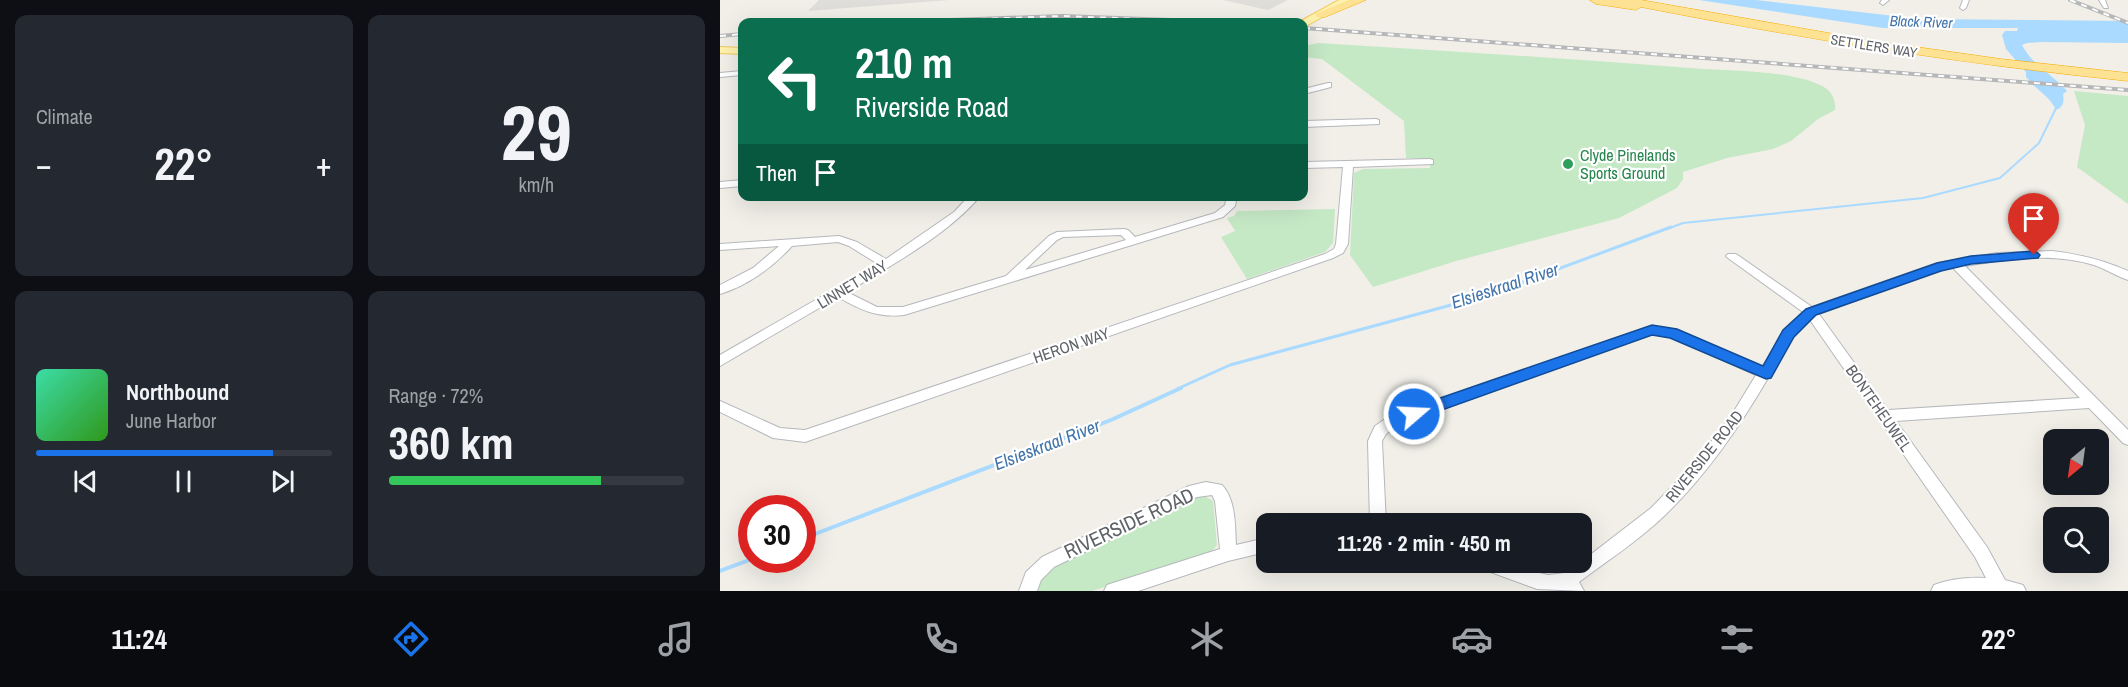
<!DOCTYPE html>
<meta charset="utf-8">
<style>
:root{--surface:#171b24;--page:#242831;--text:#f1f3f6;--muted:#9ea1a6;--line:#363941;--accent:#1a73e8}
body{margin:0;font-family:"Archivo Narrow",sans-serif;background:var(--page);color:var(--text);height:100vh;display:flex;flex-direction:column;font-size:22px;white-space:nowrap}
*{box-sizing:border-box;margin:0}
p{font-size:20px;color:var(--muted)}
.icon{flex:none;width:33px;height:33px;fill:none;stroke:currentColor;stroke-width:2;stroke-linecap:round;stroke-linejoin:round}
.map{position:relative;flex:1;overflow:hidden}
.details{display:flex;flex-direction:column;gap:15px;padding:15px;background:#0d0f14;width:720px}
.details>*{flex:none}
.hud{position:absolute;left:18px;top:18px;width:570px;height:183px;border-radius:12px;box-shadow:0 6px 24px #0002;background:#0b6e4f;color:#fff;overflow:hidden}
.needle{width:39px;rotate:209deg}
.controls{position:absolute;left:1323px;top:429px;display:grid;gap:12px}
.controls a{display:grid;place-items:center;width:66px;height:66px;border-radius:12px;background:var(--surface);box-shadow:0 6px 24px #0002;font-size:30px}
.speed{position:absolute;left:18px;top:495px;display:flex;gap:12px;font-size:30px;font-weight:700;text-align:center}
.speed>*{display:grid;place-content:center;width:78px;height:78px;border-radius:50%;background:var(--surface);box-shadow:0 6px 24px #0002;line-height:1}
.speed .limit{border:9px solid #d22;background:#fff;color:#111}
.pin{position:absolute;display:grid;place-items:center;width:51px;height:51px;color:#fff;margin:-62px -26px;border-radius:50% 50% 50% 0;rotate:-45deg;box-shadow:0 0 6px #0007}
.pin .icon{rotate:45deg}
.me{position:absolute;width:66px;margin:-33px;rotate:71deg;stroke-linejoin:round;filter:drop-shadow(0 0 4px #0008)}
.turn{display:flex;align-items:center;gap:21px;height:126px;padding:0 18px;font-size:27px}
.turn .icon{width:78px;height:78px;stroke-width:2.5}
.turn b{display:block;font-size:42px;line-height:51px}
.then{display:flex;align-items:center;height:57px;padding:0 18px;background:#0003;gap:12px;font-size:22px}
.big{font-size:45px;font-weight:700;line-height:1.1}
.details .tile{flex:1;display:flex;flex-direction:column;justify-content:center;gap:9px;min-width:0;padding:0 21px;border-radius:12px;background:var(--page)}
.details .dial{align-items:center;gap:0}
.dial b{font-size:78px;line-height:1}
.song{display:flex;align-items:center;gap:18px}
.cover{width:72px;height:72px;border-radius:9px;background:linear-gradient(135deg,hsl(160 70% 55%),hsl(110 70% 35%))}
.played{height:6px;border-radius:3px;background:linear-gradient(90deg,var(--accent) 80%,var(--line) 80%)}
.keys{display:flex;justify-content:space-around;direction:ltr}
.heat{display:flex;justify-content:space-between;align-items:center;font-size:33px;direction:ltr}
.charge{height:9px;border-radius:4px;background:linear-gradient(90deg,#34c759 72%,var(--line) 0)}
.details .tiles{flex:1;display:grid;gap:15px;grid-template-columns:repeat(2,1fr)}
.trip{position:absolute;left:536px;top:513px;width:336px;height:60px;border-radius:12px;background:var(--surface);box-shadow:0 6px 24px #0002;font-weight:700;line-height:60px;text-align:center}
.tabs{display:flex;height:96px;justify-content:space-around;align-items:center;background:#090b0e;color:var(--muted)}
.tabs .icon{width:42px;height:42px}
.tabs .active{color:var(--accent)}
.tabs b{font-size:27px;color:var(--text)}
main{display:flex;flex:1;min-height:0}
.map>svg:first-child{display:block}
.industrial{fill:#e0deda}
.green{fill:#c5e8c5}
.water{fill:#aadaff}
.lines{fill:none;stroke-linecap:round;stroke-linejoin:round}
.stream-far2{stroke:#aadaff;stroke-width:2}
.stream-far1{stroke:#aadaff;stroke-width:3}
.stream{stroke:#aadaff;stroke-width:4}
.street-casing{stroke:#b5b8bc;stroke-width:2}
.primary-casing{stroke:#f2c960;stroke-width:2}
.highway-casing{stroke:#f9ab00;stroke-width:1}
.street{fill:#fff;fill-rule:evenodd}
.primary{fill:#fff2af;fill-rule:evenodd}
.highway{fill:#fde293;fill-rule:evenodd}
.rail-casing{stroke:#b6b7b8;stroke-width:4}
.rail{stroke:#fff;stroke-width:2;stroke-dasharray:6;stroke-linecap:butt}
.route{fill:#1a73e8;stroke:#114b97;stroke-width:1.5}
.leisure-dot{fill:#2e9e5b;stroke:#fff;stroke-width:2}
.labels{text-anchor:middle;stroke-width:4.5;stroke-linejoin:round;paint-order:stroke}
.far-street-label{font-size:14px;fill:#5f6368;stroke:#fff}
.far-water-label{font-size:15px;font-style:italic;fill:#4174aa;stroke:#fff}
.leisure-label{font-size:16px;fill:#27864d;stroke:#fff;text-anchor:start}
.street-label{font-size:16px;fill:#5f6368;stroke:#fff}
.water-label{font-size:18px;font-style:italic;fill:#4174aa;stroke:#fff}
.near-street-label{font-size:20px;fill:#5f6368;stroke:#fff}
</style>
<main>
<section class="details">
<div class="tiles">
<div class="tile"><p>Climate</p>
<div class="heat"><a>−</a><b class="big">22°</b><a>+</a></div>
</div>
<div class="tile dial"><b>29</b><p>km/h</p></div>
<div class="tile">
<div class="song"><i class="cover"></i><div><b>Northbound</b><p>June Harbor</p></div></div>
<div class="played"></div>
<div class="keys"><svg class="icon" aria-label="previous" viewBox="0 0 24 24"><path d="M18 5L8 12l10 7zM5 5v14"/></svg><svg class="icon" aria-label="pause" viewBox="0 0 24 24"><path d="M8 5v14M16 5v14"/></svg><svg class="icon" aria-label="next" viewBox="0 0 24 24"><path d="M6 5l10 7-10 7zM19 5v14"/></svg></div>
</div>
<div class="tile"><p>Range · 72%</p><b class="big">360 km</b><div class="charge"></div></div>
</div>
</section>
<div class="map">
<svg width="1408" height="591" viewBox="0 0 1408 591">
<rect width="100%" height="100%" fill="#f1efe8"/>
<!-- industrial -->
<g class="industrial">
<polygon points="99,0 230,0 88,11"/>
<polygon points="503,0 568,0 548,10"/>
</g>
<!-- green -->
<g class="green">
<path d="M 598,43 C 722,51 846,58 970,68 C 1005,71 1070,70 1100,85 C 1111,90 1116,98 1115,110 L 1098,119 L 1071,141 L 1053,149 L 1007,158 L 963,172 L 963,179 L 957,188 L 899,218 L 736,261 L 653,287 L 630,255 L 634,173 L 643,169 L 710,168 L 710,159 L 686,158 L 684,121 L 602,59 L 584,57 L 584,46 Z"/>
<polygon points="1354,91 1408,96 1408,204 1357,167 1365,125"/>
<polygon points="615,209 613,243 605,252 527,279 501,237 515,231 507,218 514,216 517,211"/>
<polygon points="481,494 493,501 497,545 490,554 372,591 310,591 316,573"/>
</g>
<!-- water -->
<path class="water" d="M 979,0 L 1036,0 L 1200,19 L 1408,21 L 1408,43 L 1321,42 L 1307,43 L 1302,45 C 1314,67 1331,73 1347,91 L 1343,94 C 1344,101 1344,107 1336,110 C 1330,96 1316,90 1306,77 L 1306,72 L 1286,49 L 1282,35 L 1285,31 L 1297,31 L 1298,28 L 1163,28 Z"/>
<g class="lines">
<!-- stream-far2 -->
<polyline class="stream-far2" points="947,229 963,223 1203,198 1280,178 1319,143 1337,106"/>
<!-- stream-far1 -->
<polyline class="stream-far1" points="457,389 510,365 768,295 951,227"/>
<!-- stream -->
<g class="stream">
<polyline points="82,539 391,420 461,388"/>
<polyline points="0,571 32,559"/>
</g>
<!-- street casing -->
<g class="street-casing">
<g id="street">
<polygon points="1162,0 1169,0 1163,5 1160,3"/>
<polygon points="1243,0 1249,0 1246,8 1243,10 1240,8"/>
<polygon points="1379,0 1385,0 1388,8 1384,8"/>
<polygon points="22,71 22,75 0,77 0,73"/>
<polygon points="608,83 611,83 611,87 584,94 584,89"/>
<polygon points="656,119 659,120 659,124 584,127 584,121"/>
<polygon points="710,159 713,160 713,164 633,167 628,244 623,253 613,258 85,442 53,438 0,412 0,401 60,428 85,430 605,254 614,249 616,244 623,167 584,168 584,162"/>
<polygon points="22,180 22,186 0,188 0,182"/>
<path d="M 249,196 L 260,196 C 230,233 169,267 127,292 L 157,307 L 183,307 L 286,276 L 329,236 L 337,232 L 404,229 L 408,230 L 415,237 L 495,213 L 505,205 L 507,196 L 517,196 L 515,206 L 503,217 L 184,315 C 158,318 140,310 118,297 L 0,366 L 0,355 L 158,264 L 129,246 L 118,242 L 72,246 C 53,267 27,286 0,294 L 0,285 L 33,268 L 59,246 L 0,250 L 0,244 L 119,236 L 137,242 L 166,259 L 234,212 ZM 401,235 L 406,240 L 305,270 L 337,240 L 343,237 Z"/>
<path d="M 1332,251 C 1359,254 1383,260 1408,271 L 1408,280 C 1396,276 1386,269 1374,265 C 1332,252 1287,259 1245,266 L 1408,430 L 1408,445 L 1403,443 L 1369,408 L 1176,421 L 1267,547 L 1285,580 L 1303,585 L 1306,591 L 1211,591 L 1214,585 C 1230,579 1248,577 1266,578 L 1255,557 L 1090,320 L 1073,337 L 1052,372 L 1051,377 L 1048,378 C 1019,428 985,477 943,517 C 918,541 887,561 859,582 L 864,591 L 817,589 L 757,567 L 755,562 L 784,562 L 806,570 L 828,575 L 845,573 L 861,562 L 931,508 L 968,470 L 1008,421 L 1036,375 L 950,337 L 932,334 L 678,425 L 666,434 L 662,441 L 666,524 L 650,524 L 648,441 L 655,426 L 668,417 L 931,326 L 956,330 L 1042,367 L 1064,331 L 1083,312 L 1008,258 L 1006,256 L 1008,254 L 1016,254 L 1092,307 L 1217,263 L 1277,253 ZM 1233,268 L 1360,398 L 1168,410 L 1099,314 L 1219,270 Z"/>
<path d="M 486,482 L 502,485 C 516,500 515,526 516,545 L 546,538 L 546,552 L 508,561 L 418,591 L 384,591 L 387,585 L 393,583 L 500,549 L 495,501 L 492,495 L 477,497 L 334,567 L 321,580 L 317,591 L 299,591 L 306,572 L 322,557 L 469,486 Z"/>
</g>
</g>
<!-- primary casing -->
<g class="primary-casing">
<g id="primary">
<polygon points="619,0 632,0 588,25 584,26 584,22 579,22"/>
<polygon points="0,47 22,48 22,54 0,53"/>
</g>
</g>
<!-- highway casing -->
<g class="highway-casing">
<g id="highway">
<polygon points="629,0 646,0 605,17 597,17 595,14"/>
<path d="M 870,0 L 921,0 L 1154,41 L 1281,59 L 1408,73 L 1408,81 C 1244,64 1083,39 921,7 L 916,10 L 876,4 Z"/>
</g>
</g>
<!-- street -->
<use href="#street" class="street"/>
<!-- primary -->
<use href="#primary" class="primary"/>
<!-- highway -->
<use href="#highway" class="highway"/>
<!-- rail casing -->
<g class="rail-casing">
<g id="rail">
<polyline points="1350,0 1408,23"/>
<polyline points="176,22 342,16 507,22"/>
<polyline points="584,28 1408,90"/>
<polyline points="0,36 22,34"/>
</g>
</g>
<!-- rail -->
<use href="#rail" class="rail"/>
</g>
<!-- route -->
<polygon class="route" points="1314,251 1318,253 1320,255 1318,258 1251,264 1221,271 1096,315 1074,337 1051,378 1046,379 950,338 932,335 694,420 688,418 686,414 688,409 932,325 957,329 1043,366 1063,330 1086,309 1217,263 1251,256"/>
<!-- markers -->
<circle class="leisure-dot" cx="848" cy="164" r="6"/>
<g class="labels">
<!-- far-street labels -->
<g class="far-street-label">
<text transform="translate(1154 46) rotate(9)" y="5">SETTLERS WAY</text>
</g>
<!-- far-water labels -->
<g class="far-water-label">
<text transform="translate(1201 22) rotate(2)" y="5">Black River</text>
</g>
<!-- leisure labels -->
<g class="leisure-label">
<text x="860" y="161">Clyde Pinelands<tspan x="860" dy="18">Sports Ground</tspan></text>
</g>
<!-- street labels -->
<g class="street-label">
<text transform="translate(132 284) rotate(-31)" y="6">LINNET WAY</text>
<text transform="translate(351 345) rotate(-19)" y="6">HERON WAY</text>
<text transform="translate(1159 408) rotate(55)" y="6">BONTEHEUWEL</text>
<text transform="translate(984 456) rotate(-51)" y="6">RIVERSIDE ROAD</text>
</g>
<!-- water labels -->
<g class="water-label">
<text transform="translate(785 286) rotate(-18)" y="6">Elsieskraal River</text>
<text transform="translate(327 445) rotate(-21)" y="6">Elsieskraal River</text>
</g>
<!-- near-street labels -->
<g class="near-street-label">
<text transform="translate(409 523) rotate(-25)" y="7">RIVERSIDE ROAD</text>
</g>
</g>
</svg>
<div class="controls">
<a><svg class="needle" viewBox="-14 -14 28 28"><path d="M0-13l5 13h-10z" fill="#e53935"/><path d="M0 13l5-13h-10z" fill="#9ea1a6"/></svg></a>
<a><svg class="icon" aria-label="search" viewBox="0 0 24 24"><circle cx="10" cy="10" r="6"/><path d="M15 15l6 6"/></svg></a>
</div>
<div class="speed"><div class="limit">30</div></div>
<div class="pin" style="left:1314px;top:255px;background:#d93025"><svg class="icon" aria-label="arrive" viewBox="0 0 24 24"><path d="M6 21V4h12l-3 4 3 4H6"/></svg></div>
<svg class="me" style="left:694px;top:414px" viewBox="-20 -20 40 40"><circle r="17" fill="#1a73e8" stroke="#fff" stroke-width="3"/><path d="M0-11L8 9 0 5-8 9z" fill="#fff"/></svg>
<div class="trip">11:26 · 2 min · 450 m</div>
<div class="hud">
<div class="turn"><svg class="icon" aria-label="left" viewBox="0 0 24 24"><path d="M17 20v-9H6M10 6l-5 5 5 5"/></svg><div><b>210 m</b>Riverside Road</div></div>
<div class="then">Then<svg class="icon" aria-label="arrive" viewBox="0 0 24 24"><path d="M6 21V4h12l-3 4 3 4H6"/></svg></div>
</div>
</div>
</main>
<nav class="tabs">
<b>11:24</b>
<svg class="icon active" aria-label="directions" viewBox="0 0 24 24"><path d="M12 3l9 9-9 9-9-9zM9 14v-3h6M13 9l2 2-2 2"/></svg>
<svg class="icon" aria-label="music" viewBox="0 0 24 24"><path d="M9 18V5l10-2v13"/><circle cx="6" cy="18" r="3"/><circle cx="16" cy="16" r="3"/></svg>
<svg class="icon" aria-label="phone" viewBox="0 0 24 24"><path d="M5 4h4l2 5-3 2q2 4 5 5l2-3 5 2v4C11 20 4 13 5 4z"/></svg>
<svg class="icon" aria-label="climate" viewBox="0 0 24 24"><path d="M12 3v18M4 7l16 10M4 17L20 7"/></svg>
<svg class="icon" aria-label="car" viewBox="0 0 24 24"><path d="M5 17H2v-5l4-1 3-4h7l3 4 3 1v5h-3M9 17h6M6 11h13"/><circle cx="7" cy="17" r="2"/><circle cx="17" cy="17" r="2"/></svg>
<svg class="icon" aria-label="filters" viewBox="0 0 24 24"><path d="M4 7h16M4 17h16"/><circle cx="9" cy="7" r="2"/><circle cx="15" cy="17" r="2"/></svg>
<b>22°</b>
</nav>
